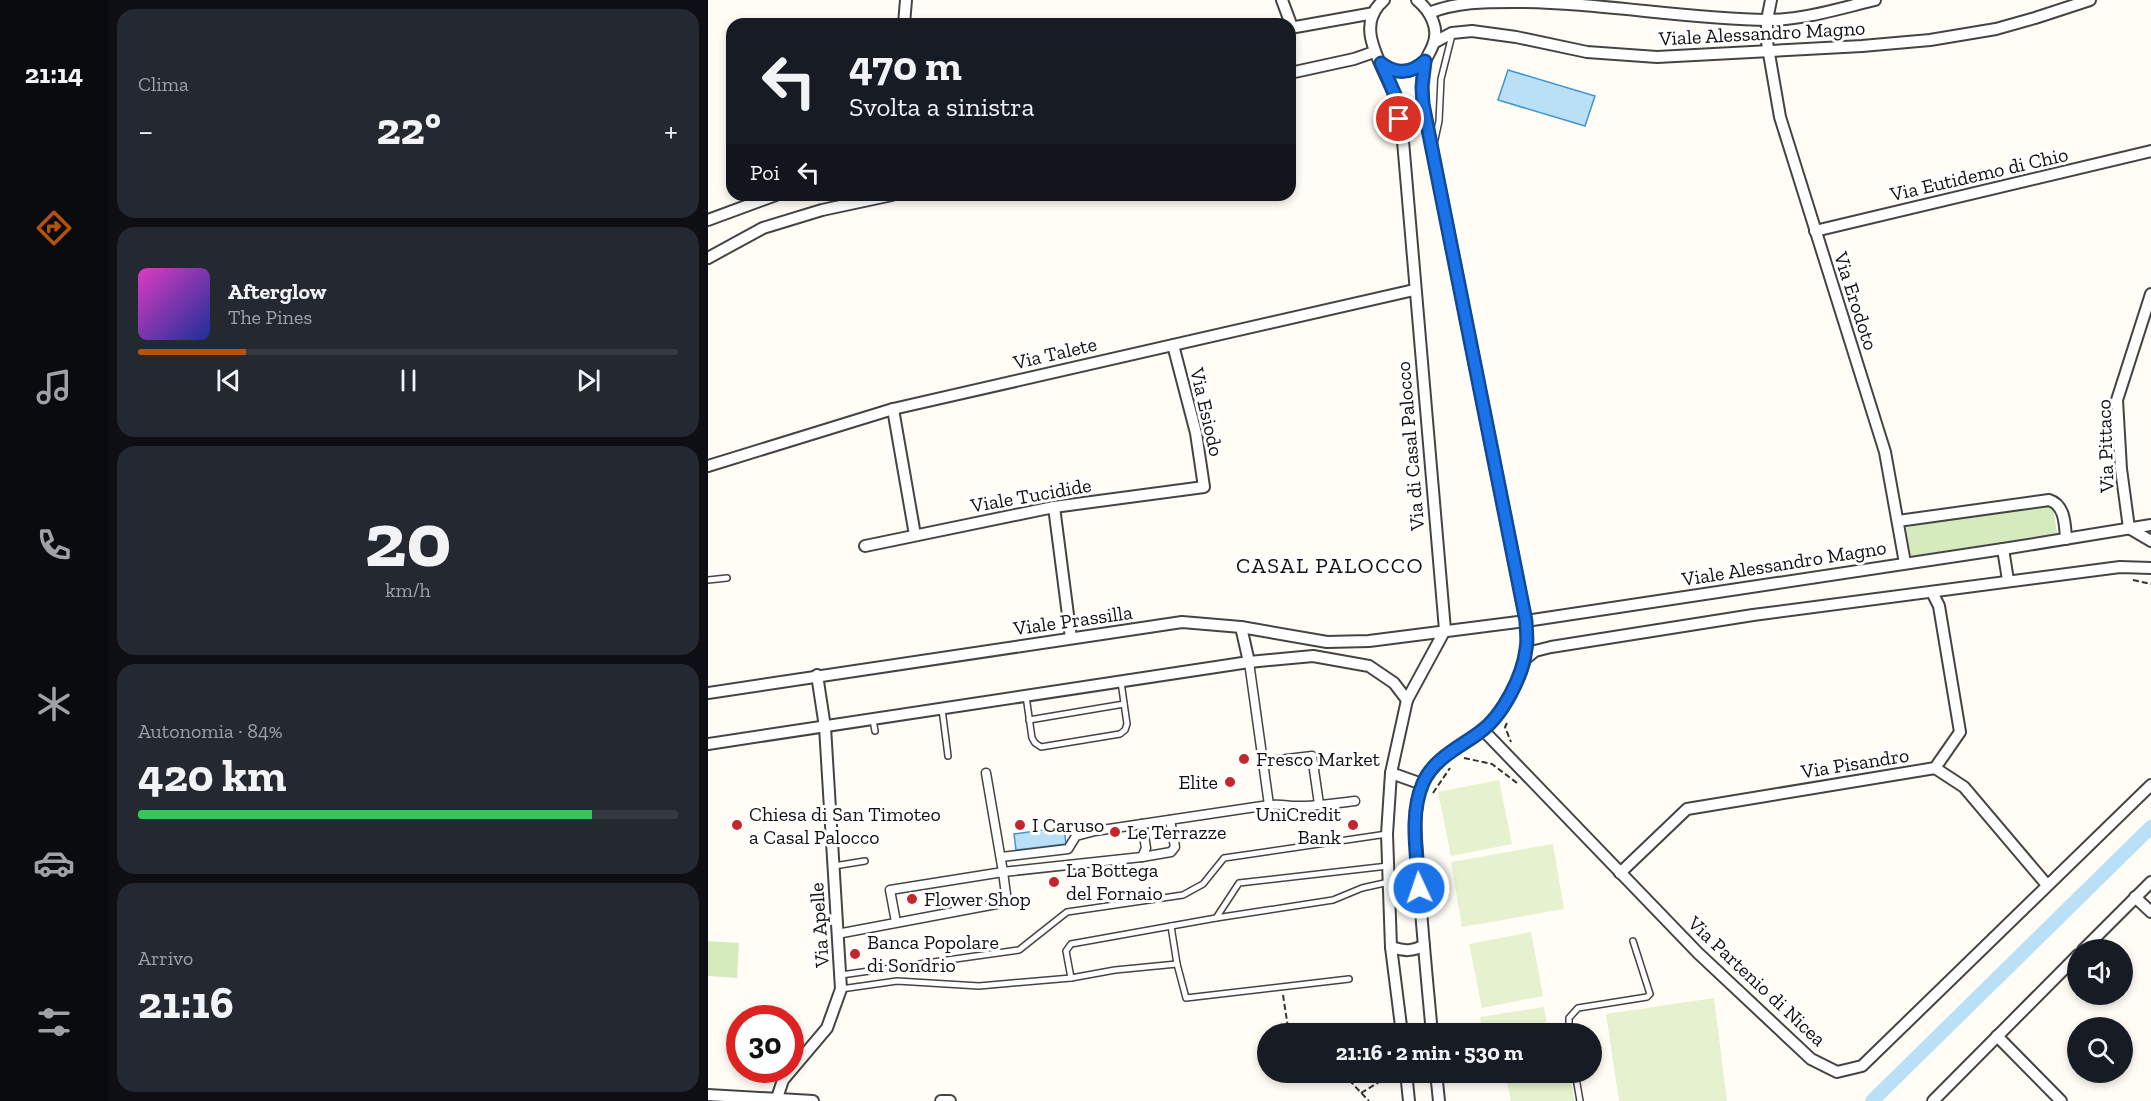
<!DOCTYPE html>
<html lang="it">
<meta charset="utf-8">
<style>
:root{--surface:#171b24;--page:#242831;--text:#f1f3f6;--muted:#9ea1a6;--line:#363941;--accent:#b45309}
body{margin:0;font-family:"Zilla Slab",serif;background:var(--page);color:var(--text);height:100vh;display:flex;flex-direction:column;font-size:22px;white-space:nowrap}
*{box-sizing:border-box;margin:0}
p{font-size:20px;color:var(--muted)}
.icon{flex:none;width:33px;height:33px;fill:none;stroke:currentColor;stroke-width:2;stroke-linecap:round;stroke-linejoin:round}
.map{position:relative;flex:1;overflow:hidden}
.panel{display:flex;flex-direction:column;gap:9px;padding:9px;background:#0d0f14;width:600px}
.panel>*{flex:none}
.guide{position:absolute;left:18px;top:18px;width:570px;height:183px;border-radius:18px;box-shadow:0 3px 9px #0003;background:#171b24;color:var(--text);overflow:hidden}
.tools{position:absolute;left:1359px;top:939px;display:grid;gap:12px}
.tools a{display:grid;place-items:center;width:66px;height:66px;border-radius:50%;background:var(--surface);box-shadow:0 3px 9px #0003;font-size:30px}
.speed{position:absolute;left:18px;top:1005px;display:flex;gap:12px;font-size:30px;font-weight:700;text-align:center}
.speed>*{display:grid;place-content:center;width:78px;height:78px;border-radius:50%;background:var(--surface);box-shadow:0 3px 9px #0003;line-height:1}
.speed .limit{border:9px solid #d22;background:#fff;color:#111}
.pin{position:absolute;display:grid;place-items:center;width:51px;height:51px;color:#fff;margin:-26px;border:3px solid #fff;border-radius:50%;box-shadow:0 2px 6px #0007}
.me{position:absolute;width:66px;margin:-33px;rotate:357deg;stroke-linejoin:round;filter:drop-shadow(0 0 4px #0008)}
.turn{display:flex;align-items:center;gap:21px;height:126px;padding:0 24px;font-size:27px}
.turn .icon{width:78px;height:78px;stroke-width:2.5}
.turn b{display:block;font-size:42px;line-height:51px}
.then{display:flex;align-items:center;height:57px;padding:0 24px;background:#0003;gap:12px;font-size:22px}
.big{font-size:45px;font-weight:800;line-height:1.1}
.panel .tile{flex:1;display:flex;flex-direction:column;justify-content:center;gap:9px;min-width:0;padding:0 21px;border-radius:18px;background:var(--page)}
.panel .dial{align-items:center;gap:0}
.dial b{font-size:78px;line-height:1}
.song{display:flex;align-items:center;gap:18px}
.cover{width:72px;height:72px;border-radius:9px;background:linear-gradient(135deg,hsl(310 70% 55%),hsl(230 70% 35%))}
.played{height:6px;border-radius:3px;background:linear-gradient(90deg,var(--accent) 20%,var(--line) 20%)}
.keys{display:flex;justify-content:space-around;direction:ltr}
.heat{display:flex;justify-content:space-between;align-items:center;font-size:33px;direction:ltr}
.charge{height:9px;border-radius:4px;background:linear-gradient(90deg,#34c759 84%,var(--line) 0)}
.trip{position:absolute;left:549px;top:1023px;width:345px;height:60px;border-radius:30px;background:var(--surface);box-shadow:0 3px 9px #0003;font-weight:800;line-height:60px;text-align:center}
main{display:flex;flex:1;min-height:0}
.menu{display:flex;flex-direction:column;width:108px;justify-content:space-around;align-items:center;background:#090b0e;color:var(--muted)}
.menu .icon{width:42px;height:42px}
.menu .selected{color:var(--accent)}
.menu b{font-size:27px;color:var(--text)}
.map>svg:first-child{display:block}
.green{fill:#d5ebbd}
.pitch{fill:#e6f2cf}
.water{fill:#b9e0f7;stroke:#3f96cf;stroke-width:1.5}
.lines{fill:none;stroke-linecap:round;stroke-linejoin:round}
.canal{stroke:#b9e0f7;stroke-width:14}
.service-casing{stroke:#444;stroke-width:8}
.pedestrian-casing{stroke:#444;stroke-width:11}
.minor-casing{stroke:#444;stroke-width:14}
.path{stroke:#333;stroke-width:2;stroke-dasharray:6 3;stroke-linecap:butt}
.service{stroke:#fff;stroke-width:5}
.pedestrian{stroke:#fff;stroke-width:8}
.minor{stroke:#fff;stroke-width:10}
.route-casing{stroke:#114b97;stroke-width:15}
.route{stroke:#1a73e8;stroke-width:10}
.poi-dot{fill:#c4262e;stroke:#fff;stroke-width:2}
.labels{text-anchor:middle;stroke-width:6;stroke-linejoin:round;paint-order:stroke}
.street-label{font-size:20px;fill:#111;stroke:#fff}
.poi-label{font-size:20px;fill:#111;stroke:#fff;text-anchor:start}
.quarter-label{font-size:22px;letter-spacing:1.5px;fill:#111;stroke:#fff}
</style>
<main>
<nav class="menu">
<b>21:14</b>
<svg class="icon selected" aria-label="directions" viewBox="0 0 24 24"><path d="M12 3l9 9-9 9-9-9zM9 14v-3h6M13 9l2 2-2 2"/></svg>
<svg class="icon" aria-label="music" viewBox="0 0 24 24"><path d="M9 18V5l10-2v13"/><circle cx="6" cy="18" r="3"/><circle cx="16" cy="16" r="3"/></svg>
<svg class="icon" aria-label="phone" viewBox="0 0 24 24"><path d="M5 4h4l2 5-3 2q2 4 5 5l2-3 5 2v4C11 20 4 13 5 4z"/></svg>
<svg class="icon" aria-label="climate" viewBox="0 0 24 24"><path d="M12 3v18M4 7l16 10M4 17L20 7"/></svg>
<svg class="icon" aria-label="car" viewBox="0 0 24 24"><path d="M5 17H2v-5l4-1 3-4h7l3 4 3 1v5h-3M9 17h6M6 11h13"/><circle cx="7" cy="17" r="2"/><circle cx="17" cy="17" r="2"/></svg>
<svg class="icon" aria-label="filters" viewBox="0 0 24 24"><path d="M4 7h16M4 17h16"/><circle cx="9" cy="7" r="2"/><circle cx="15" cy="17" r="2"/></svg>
</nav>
<section class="panel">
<div class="tile"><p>Clima</p>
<div class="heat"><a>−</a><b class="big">22°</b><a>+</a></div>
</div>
<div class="tile">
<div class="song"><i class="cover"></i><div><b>Afterglow</b><p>The Pines</p></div></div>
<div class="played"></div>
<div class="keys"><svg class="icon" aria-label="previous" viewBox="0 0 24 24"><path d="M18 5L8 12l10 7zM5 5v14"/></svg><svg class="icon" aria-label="pause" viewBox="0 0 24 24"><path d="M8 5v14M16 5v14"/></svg><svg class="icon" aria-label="next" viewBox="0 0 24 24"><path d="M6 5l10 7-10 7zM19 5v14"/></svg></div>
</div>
<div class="tile dial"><b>20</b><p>km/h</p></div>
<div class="tile"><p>Autonomia · 84%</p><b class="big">420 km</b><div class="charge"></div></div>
<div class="tile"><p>Arrivo</p><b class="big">21:16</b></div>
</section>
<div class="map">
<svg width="1443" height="1101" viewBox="0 0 1443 1101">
<rect width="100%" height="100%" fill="#fffdf5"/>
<!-- green -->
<g class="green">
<polygon points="1345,505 1349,534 1203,556 1198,527"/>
<polygon points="0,941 31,943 29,978 0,976"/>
</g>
<!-- pitch -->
<g class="pitch">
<polygon points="791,780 804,844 743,856 730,792"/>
<polygon points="845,844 856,909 754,927 743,862"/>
<polygon points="823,932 835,996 774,1008 761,944"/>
<polygon points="1006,998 1019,1101 911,1101 898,1014"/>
<polygon points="836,1007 840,1033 775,1033 772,1017"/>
<polygon points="797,1073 861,1073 867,1101 803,1101"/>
</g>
<!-- water -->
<g class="water">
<polygon points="800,70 887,96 877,126 790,100"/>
<polygon points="356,827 358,844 308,850 306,834"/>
</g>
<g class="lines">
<!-- canal -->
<polyline class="canal" points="1164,1101 1443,827"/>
<!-- service casing -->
<g class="service-casing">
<g id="service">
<polyline points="726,144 731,121 733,79 744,35"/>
<polyline points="0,580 19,578"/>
<polyline points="318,696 324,738 327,743 333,747 412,734 417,730 419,724 413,682"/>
<polyline points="234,709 240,756"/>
<polyline points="165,720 167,731"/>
<polyline points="321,720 416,704"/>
<polyline points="126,866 157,861"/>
<polyline points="680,866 531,883 508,918 625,900 654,888 681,882"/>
<polyline points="508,918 363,944 358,951 363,978 407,970 469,964 478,998 641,979"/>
<polyline points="463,926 469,964"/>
<polyline points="133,975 311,950 359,912 475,895 495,884 516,858 679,834"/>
<polyline points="133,989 189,981 271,986 363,978"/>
<polyline points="861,1034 861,1018 870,1008 939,997 942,994 925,941"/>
<polyline points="867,1072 872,1101"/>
</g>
</g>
<!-- pedestrian casing -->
<g class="pedestrian-casing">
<g id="pedestrian">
<polyline points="555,762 604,756 611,804"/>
<polyline points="278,773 295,872 434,857 438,848 434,824 561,805 541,662"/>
<path d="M 561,805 C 570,804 576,805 585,806 C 605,807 628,803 647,801"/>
<polyline points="293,857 360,849 368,836 387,831 434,824"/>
<polyline points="434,857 463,852 467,847 462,820"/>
<polyline points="129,934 299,902 295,872 182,890 188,922"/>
</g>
</g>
<!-- minor casing -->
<g class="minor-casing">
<g id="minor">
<polyline points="574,0 584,27"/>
<path d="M 676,0 C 644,26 676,66 686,95 C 692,109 692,126 695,141 L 737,630 L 699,700 L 683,773 L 679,834 L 683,947 L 694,1034"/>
<path d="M 709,0 C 722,11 732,28 725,45 C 723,51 719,56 717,62 C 713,75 714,91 715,104 L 818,621 C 818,630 820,639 819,648 C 816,675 795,713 774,731 C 753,748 725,757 714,785 C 704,811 708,838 710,866 C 713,922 719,978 724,1034"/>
<polyline points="1063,0 1059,20 1059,42 1072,117 1177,452 1197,563"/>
<path d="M 721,13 C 748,2 777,2 806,2 C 891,2 975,19 1060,20 C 1096,20 1133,8 1167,0"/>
<polyline points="196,24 198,0"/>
<polyline points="582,28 666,13"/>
<polyline points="727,42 744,33 764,31 808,37 879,52 949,57 1154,46 1222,40 1288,29 1327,18 1382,0"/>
<path d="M 673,63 C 688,75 703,74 717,61"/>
<polyline points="582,73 646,59 666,52"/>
<polyline points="0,220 68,195"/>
<polyline points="1107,231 1443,151"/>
<polyline points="0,258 55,228 114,210 184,195"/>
<polyline points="185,409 207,535"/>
<polyline points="0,466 185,409 706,290"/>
<polyline points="346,507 363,638"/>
<path d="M 1190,521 L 1341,500 C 1357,505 1357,524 1358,539"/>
<polyline points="1421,528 1413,469 1409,400 1443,294"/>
<polyline points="1421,528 1443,541"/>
<polyline points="157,546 346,507 496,487 488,433 465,345"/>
<polyline points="1295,549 1300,580"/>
<polyline points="533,627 541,662"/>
<polyline points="817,659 827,651 843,647 1045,615 1412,567 1443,568"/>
<polyline points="0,693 474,622 533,627 619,642 661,641 818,621 1295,549 1443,525"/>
<polyline points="775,730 990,953 1103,1059 1129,1072 1154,1066 1443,785"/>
<polyline points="0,744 541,662 605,656 661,666 686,683 699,700"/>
<polyline points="1227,768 1256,787 1339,885"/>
<polyline points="683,773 714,784"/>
<polyline points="912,873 979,809 1227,768 1252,732 1231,606 1224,592"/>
<polyline points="1427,897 1443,912"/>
<path d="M 683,947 C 697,951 704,952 716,945"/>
<polyline points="1375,950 1443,882"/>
<polyline points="1289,1036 1353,1101"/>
<polyline points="698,1072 701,1101"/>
<polyline points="728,1072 731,1101"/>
<polyline points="0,1095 105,1101"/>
<polyline points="68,1101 75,1080 119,1028 133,989 117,727 109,675"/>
<polyline points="233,1101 242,1101"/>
<polyline points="1225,1101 1370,955"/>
</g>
</g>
<!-- path -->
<g class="path">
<polyline points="1425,580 1443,584"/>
<polyline points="799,723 797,727 803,742"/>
<polyline points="756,758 784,764 809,783"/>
<polyline points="725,793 742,768"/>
<polyline points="575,995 581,1034"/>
<polyline points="625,1072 641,1080 661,1101"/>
<polyline points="653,1093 676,1079 687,1077"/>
</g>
<!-- service -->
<use href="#service" class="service"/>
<!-- pedestrian -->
<use href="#pedestrian" class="pedestrian"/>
<!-- minor -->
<use href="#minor" class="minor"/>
</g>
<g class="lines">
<!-- route casing -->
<g class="route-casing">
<path id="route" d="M 691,119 L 688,97 L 673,63 C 688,75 703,74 717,61 L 714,87 L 715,104 L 818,621 C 818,630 820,640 818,649 C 815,675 795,716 772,732 C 752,747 726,758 715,783 C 701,815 709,854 711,888"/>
</g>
<!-- route -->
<use href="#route" class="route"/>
</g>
<!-- markers -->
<g class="poi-dot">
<circle cx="536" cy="759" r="6"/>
<circle cx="522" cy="782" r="6"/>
<circle cx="29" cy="825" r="6"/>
<circle cx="312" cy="825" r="6"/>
<circle cx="645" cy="825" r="6"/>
<circle cx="407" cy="832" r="6"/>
<circle cx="346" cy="882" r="6"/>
<circle cx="204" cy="899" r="6"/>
<circle cx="147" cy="954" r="6"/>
</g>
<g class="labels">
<!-- street labels -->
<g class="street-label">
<text transform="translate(1054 33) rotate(-3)" y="7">Viale Alessandro Magno</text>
<text transform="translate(1271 174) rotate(-13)" y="7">Via Eutidemo di Chio</text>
<text transform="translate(1148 301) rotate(72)" y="7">Via Erodoto</text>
<text transform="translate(347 353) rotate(-13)" y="7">Via Talete</text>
<text transform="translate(499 412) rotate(77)" y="7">Via Esiodo</text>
<text transform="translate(702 446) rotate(-95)" y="7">Via di Casal Palocco</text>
<text transform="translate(1397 446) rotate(-92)" y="7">Via Pittaco</text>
<text transform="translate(323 495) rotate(-10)" y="7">Viale Tucidide</text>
<text transform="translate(1076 563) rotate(-9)" y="7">Viale Alessandro Magno</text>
<text transform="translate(365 620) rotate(-8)" y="7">Viale Prassilla</text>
<text transform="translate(1147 763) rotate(-9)" y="7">Via Pisandro</text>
<text transform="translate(111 925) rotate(-94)" y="7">Via Apelle</text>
<text transform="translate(1049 981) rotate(43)" y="7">Via Partenio di Nicea</text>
</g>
<!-- poi labels -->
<g class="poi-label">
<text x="548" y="766">Fresco Market</text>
<text x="510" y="789" text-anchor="end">Elite</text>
<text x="41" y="821">Chiesa di San Timoteo<tspan x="41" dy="23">a Casal Palocco</tspan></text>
<text x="633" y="821" text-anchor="end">UniCredit<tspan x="633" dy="23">Bank</tspan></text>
<text x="324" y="832">I Caruso</text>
<text x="419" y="839">Le Terrazze</text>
<text x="358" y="877">La Bottega<tspan x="358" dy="23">del Fornaio</tspan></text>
<text x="216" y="906">Flower Shop</text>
<text x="159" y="949">Banca Popolare<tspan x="159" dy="23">di Sondrio</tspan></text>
</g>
<!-- quarter labels -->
<g class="quarter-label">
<text x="622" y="573">CASAL PALOCCO</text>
</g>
</g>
</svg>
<div class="tools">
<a><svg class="icon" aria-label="sound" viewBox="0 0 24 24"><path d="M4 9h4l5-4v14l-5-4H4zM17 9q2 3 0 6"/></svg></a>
<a><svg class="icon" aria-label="search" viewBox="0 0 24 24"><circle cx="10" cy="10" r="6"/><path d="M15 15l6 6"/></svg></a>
</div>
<div class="speed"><div class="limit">30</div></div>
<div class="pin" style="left:691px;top:119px;background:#d93025"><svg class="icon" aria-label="arrive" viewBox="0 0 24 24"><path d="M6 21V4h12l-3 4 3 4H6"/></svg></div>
<svg class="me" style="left:711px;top:888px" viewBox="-20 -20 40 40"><circle r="17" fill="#1a73e8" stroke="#fff" stroke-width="3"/><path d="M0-11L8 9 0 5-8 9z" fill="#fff"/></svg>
<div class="trip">21:16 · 2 min · 530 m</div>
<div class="guide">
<div class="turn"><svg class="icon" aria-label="left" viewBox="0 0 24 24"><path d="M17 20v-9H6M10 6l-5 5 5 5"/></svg><div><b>470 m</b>Svolta a sinistra</div></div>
<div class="then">Poi<svg class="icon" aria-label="left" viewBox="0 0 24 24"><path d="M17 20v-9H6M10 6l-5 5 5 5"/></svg></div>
</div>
</div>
</main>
